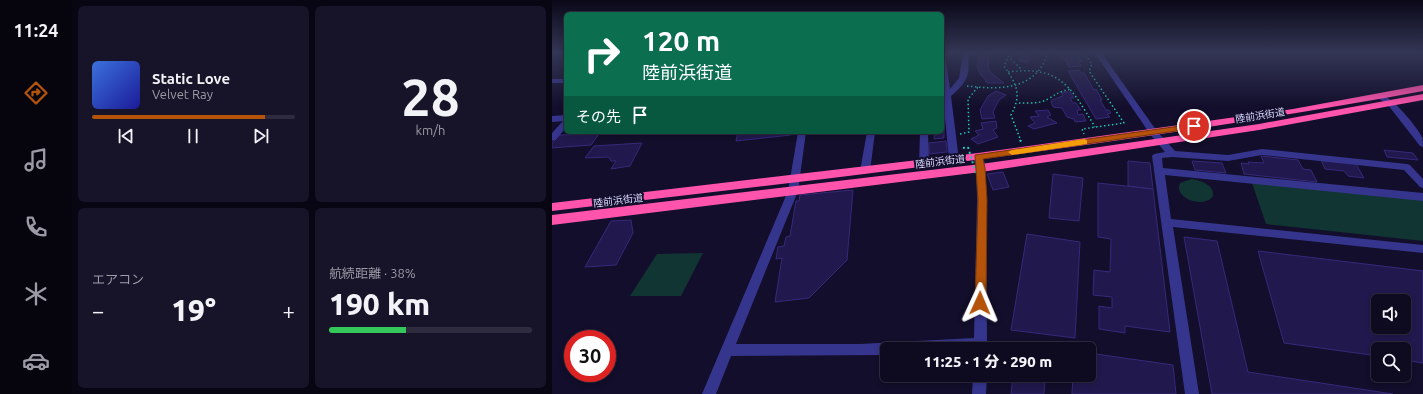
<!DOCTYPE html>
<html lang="ja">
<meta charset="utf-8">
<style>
:root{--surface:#0e0a20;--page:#171329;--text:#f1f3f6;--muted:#9b9aa5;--line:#2e2b3e;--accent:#b45309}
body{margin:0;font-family:Ubuntu,"Noto Sans JP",sans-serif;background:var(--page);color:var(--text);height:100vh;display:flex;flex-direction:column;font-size:15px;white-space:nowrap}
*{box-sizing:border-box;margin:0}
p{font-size:13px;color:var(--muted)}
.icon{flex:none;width:22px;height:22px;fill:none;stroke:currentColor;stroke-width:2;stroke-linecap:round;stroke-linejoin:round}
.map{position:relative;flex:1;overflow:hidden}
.sheet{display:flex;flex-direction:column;gap:6px;padding:6px;background:#080612;width:480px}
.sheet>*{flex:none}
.hud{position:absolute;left:12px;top:12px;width:380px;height:122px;border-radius:6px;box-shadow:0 2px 6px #0003,0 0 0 1px var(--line);background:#0b6e4f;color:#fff;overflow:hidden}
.fabs{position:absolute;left:819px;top:294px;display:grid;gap:8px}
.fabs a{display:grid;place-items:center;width:40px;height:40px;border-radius:6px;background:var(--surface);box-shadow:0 2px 6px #0003,0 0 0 1px var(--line);font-size:20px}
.speed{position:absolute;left:12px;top:330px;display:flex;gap:8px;font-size:20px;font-weight:700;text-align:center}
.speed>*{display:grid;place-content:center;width:52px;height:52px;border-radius:50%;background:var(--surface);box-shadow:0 2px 6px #0003,0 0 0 1px var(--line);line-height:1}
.speed .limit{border:6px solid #d22;background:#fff;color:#111}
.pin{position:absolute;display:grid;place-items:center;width:34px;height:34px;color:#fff;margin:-17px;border:2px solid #fff;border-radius:50%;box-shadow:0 1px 4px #0007}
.me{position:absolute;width:44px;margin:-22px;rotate:1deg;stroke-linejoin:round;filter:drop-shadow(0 0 3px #0008)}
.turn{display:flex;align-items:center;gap:14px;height:84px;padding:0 12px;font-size:18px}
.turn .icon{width:52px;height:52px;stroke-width:2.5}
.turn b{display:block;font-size:28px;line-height:34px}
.then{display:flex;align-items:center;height:38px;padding:0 12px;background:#0003;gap:8px;font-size:15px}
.big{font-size:30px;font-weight:800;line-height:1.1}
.sheet .tile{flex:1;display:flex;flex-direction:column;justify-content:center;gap:6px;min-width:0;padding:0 14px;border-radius:6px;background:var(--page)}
.sheet .dial{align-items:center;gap:0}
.dial b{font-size:52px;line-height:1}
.song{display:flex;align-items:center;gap:12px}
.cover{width:48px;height:48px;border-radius:6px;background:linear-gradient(135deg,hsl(220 70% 55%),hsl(240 70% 35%))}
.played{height:4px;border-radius:2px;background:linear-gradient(90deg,var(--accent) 85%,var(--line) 85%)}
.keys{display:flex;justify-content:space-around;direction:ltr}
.heat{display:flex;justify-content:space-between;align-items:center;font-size:22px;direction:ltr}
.charge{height:6px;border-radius:3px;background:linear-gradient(90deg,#34c759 38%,var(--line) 0)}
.sheet .tiles{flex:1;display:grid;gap:6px;grid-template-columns:repeat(2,1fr)}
.trip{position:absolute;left:328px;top:342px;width:216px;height:40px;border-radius:6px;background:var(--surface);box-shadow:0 2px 6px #0003,0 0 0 1px var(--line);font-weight:800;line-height:40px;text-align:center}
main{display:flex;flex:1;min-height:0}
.menu{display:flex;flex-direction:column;width:72px;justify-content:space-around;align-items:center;background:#06040d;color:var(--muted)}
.menu .icon{width:28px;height:28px}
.menu .active{color:var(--accent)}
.menu b{font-size:18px;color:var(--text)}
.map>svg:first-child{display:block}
.green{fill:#113533}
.building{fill:#21194d;stroke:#36297b;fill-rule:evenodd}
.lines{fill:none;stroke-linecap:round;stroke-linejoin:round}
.path-far1{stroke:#25c6b6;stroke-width:1.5;stroke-dasharray:1.5 2.5;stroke-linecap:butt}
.path{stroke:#25c6b6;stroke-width:2;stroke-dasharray:2 3;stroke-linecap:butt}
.minor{fill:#35358e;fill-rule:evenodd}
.highway{fill:#ff53ac;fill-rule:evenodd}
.path-bridge{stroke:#25c6b6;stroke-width:2;stroke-dasharray:2 3;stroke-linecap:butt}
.route{fill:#b45309;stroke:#753606}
.slow{fill:#f59e0b}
.labels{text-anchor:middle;stroke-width:4;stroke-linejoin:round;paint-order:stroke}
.street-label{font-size:10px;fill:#dbd8ff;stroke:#120e2b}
</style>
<main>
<nav class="menu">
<b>11:24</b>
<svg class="icon active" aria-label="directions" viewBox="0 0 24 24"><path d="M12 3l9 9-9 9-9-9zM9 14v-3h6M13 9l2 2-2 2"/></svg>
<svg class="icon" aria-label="music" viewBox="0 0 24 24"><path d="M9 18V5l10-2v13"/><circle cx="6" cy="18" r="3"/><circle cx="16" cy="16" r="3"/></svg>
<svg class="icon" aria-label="phone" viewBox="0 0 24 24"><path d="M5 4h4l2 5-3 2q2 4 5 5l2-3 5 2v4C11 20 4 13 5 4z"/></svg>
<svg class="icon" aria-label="climate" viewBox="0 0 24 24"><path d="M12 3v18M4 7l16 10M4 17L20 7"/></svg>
<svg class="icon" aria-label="car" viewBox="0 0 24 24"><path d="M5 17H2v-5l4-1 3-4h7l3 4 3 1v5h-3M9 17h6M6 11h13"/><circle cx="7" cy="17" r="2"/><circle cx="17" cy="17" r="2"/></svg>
</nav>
<section class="sheet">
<div class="tiles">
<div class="tile">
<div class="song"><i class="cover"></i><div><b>Static Love</b><p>Velvet Ray</p></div></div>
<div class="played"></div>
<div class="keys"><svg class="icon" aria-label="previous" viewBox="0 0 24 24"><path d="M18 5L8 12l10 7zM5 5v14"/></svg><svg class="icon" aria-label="pause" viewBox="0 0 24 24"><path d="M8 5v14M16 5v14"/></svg><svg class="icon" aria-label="next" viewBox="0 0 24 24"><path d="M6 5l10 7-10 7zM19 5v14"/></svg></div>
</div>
<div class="tile dial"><b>28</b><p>km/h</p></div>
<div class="tile"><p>エアコン</p>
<div class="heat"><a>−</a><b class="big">19°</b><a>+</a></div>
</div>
<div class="tile"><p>航続距離 · 38%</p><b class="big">190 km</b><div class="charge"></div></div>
</div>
</section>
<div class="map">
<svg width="871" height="394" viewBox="0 0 871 394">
<rect width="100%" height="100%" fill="#120e2b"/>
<!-- green -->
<g class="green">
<path d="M 640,179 C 650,181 662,185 661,196 C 653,209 621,199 628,183 Z"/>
<polygon points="700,183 871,200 871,241 714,224"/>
<polygon points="151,253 129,296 78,296 105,254"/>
</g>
<!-- building -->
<g class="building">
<polygon points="429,52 441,52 439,55 433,53 430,57 437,58 436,67 438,72 452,83 436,83 433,81 435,81 428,74 425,66"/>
<polygon points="470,52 476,52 473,53 473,54 480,56 475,63 466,60 470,55"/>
<polygon points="508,52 525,52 523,53 530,61 527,62 529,66 517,67"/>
<polygon points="527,70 529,73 532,73 542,90 544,89 550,100 548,100 554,110 557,110 559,113 555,114 558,117 544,119 516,71"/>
<polygon points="444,91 454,95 447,100 441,112 443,118 430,119 428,110 436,96"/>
<polygon points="509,92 518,92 522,98 518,98 521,103 524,103 529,110 525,110 526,115 531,114 534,121 523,122 522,119 515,117 510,108 501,107 499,102 500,100 511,96"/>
<polygon points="496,110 499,115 495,117 505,123 482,129 476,126 483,123 478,117 487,116 483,111"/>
<polygon points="444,121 445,128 441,130 446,137 426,144 419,139 427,135 423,131 431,129 429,123"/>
<polygon points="390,127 392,127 392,138 382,139 383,132 390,132"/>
<polygon points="186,132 239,132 239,135 184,141"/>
<polygon points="47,134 39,145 0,148 0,143 8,135"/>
<polygon points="394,141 395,152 377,154 377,143"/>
<polygon points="90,143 78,166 59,169 64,161 59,161 57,157 33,158 42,146"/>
<polygon points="832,150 861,153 866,160 835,157"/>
<polygon points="709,156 746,160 751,169 759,170 765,182 692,174 689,163 697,164 696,162 712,163"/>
<polygon points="769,160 804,164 812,178 796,176 792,171 773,169"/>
<polygon points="576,161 598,163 601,189 576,186"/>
<polygon points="640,161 670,163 674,173 643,170"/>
<polygon points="451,172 457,187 441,190 435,174"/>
<polygon points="501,174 531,178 527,221 497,218"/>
<polygon points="546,183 601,189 618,332 573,326 573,333 547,329 547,306 560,308 560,297 541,295 542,270 558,272 559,239 546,237"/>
<polygon points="301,190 295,260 257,298 223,302 230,258 224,259 226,247 232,246 234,237 238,236 244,201 247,201 248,195"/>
<polygon points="79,220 81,233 64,265 33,267 59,221"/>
<polygon points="475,234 528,242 523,338 459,330"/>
<polygon points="632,237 665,241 696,372 841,394 660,394"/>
<path d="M 706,251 L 871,271 L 871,363 L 852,360 L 852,349 L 826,349 L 826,356 L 732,343 ZM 826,301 L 852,301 L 852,327 L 826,327 Z"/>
<polygon points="537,353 621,365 624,394 520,394 521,375 537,375"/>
<polygon points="461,375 493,379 492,394 459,394"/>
</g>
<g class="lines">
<!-- path-far1 -->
<g class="path-far1">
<path d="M 459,52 L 452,66 C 465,85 470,94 459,115 L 469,141"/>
<polyline points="531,52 540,64 537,71 572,123 530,129 532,134"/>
<polyline points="456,56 469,69"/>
<path d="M 456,72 C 508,65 519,87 543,127"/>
<path d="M 415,86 C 449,90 485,90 496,52"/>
<path d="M 467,103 C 476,103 487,104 496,99 C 504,94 509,91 519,89"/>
<polyline points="408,134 417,132 416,99 426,87"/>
</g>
<!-- path -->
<g class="path">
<polyline points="468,140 469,142"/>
<polyline points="411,148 416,147"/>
</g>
<!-- minor -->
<g class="minor">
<path d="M 390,52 L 393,52 L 398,89 L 407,78 L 411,54 L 412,52 L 419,52 C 414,59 418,66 416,73 C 414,83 406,90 399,96 L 407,160 L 402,163 L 397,160 L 390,87 Z"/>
<polygon points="542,52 549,52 604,130 623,151 676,155 710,149 855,164 858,165 871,179 871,188 868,187 852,170 710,155 676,161 620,157 610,158 611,168 871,193 871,201 613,175 619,219 871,245 871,253 621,227 647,394 633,394 600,156 602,154 613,152 598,134"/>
<rect x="0" y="79" width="14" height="4"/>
<path d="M 826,94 C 837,92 866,128 870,137 C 871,140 871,144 871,147 L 868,146 L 836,105 L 826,98 Z"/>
<polygon points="14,115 14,128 3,140 0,141 0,133 11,121 14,121 0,122 0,116"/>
<polygon points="246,132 254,132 246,191 184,344 308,344 422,338 425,199 424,168 421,157 426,154 431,157 434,168 435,349 335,349 335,355 179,356 164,394 150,394 236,191"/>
<polygon points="315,132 323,132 318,171 313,174 308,171"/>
<polygon points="368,132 376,132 377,164 372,167 367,164"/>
<polygon points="421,375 435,375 434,394 420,394"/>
</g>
<!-- highway -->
<g class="highway">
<path d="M 871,85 L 871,91 C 583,144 291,177 0,211 L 0,203 L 426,153 L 741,109 Z"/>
<polygon points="871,94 871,100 707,130 429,172 0,225 0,215 429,164 707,124"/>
</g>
<!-- path-bridge -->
<polyline class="path-bridge" points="416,147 424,174"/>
</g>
<!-- sky -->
<linearGradient id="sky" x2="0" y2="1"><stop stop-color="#0a0818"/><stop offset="0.49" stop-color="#333655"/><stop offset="1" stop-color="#333655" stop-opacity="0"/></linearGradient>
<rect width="871" height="107" fill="url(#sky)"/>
<!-- route -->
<polygon class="route" points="642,124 646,126 645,128 431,159 433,168 435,200 434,303 432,307 428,308 425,307 423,303 426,200 423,155"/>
<!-- slow -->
<polygon class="slow" points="532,139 535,140 535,144 460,155 456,152 460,150"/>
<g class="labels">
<!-- street labels -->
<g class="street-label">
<text transform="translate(708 115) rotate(-9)" y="4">陸前浜街道</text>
<text transform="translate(388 161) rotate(-7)" y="4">陸前浜街道</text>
<text transform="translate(66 200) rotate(-7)" y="4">陸前浜街道</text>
</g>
</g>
</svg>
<div class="fabs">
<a><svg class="icon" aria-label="sound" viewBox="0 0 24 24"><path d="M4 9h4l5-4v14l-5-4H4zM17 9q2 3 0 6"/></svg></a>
<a><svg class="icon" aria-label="search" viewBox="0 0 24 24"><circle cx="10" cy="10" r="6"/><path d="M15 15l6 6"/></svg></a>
</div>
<div class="speed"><div class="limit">30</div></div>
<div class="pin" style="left:642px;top:126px;background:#d93025"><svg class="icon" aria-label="arrive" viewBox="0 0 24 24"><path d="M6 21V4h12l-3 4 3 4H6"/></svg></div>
<svg class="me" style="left:428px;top:303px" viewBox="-20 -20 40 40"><path d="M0-17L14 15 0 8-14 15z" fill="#b45309" stroke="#fff" stroke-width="4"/></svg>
<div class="trip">11:25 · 1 分 · 290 m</div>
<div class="hud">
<div class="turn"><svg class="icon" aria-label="right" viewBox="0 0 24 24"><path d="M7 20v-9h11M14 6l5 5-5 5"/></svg><div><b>120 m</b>陸前浜街道</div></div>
<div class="then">その先<svg class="icon" aria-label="arrive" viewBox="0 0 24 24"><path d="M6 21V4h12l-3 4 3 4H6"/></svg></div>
</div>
</div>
</main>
